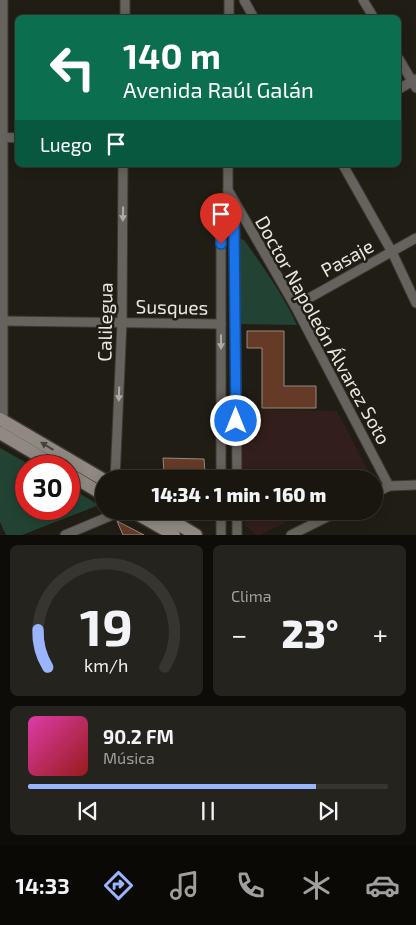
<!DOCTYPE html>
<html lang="es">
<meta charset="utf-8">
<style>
:root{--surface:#18160f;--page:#25231d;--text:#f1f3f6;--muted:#9f9f9e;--line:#36352f;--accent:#9ab5fd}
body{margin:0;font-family:"Exo 2",sans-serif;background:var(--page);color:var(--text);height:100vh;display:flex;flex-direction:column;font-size:19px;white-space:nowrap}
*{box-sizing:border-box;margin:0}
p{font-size:16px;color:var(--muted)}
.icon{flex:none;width:28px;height:28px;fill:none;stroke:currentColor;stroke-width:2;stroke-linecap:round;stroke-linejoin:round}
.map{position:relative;height:535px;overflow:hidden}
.panel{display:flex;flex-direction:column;gap:10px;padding:10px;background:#0d0c08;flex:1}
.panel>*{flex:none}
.hud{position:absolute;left:15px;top:15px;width:386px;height:152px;border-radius:8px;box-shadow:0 2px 12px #0003,0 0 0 1px var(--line);background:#0b6e4f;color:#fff;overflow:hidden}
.speed{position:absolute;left:15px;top:455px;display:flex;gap:10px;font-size:25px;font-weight:700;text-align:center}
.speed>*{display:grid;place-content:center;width:65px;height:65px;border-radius:50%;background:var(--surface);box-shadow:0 2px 12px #0003,0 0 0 1px var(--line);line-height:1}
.speed .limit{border:8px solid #d22;background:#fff;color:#111}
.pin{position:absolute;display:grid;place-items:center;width:42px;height:42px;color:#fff;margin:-51px -21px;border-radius:50% 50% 50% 0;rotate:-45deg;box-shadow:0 0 5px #0007}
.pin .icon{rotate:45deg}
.me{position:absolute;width:55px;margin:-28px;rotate:0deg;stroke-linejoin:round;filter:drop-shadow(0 0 4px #0008)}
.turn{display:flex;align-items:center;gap:18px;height:105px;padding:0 25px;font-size:22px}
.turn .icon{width:65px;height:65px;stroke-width:2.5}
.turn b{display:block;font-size:35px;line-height:42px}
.then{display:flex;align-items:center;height:48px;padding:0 25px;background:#0003;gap:10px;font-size:19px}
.big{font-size:38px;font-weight:800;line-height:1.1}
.panel .widget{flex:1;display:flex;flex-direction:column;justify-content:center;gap:8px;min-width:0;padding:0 18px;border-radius:8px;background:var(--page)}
.panel .dial{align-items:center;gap:0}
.dial svg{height:130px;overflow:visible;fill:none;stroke:var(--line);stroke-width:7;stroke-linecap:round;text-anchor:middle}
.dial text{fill:var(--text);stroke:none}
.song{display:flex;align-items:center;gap:15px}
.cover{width:60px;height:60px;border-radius:8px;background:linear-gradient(135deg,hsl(320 70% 55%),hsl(0 70% 35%))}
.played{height:5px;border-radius:2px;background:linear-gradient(90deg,var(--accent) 80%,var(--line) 80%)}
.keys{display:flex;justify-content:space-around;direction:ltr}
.heat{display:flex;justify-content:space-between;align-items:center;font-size:28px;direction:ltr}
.panel .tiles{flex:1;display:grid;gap:10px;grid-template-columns:1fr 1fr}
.widget:last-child{grid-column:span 2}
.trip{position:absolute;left:95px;top:470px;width:288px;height:50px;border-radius:25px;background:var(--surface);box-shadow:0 2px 12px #0003,0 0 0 1px var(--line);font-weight:800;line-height:50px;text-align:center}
.dock{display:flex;height:80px;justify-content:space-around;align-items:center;background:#0a0906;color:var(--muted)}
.dock .icon{width:35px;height:35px}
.dock .active{color:var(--accent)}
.dock b{font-size:22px;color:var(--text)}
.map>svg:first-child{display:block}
.education{fill:#321f1b}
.green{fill:#224333}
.building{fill:#653b28;stroke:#978983}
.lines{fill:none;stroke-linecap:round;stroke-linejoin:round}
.street-casing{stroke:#3c3a30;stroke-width:11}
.secondary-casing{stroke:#3c3a30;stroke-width:15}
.street{stroke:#66625e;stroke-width:9}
.secondary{stroke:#8f8982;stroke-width:12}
.oneway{fill:#adaba5}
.oneway2{fill:#47433a}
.route-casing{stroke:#114b97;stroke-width:12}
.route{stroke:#1a73e8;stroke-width:9}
.labels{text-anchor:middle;stroke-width:5;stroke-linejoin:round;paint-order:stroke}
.street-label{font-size:19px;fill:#e7e6df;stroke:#201e14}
</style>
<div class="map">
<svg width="416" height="535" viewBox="0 0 416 535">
<rect width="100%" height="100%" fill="#201e14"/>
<!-- education -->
<g class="education">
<polygon points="238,409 337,411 372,478 242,479"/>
<polygon points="244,511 307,511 260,535 257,535 245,525"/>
</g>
<!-- green -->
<g class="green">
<path d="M 238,238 L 244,240 C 264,268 282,293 297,325 L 237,324 Z"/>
<polygon points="0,448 32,466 26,466 26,509 69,509 69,487 99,505 22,535 6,535 0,522"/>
</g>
<!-- building -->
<g class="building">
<polygon points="247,331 284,331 284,386 316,386 316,408 262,408 262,348 247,348"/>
<polygon points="163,458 204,459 205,472 164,472"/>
<polygon points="117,521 144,535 123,535"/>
</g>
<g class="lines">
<!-- street casing -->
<g class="street-casing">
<g id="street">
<polyline points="244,0 254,18"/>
<polyline points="363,0 374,18"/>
<polyline points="125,18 125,0"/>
<polyline points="229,18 229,0"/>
<polyline points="399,59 416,88"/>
<polyline points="399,89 416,79"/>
<polyline points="0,137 18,138"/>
<polyline points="228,165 228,208 235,225 237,479"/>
<polyline points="343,165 392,252 416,303"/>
<polyline points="228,190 295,306 389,486"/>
<polyline points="295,306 416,238"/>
<polyline points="3,321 221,324"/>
<polyline points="2,425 3,420 3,0"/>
<polyline points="115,479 122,322 123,165"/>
<polyline points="221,479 221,224 228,208"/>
<polyline points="374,494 389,486 416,485"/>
<polyline points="237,511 237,535"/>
<polyline points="65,535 122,511"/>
<polyline points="221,535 221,511"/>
<polyline points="291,535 339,511"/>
</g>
</g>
<!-- secondary casing -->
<g class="secondary-casing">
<g id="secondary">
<polyline points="0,419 104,480"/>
<polyline points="0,433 56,466"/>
<polyline points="69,474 104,495"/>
<polyline points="132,511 174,535"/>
<polyline points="156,511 196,535"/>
</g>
</g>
<!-- street -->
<use href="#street" class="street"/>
<!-- secondary -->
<use href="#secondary" class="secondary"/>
</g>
<!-- one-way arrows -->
<defs><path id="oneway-solid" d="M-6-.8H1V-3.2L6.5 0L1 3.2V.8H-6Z" transform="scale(1.25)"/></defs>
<g class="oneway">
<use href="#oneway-solid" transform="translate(123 214) rotate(91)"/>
<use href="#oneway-solid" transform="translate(221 342) rotate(90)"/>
<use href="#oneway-solid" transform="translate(119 394) rotate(92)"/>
</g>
<use class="oneway2" href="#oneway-solid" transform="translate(47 446) rotate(-149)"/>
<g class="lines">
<!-- route casing -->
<g class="route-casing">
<polyline id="route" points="221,244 221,224 228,208 234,224 236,421"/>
</g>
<!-- route -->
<use href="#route" class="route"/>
</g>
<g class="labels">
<!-- street labels -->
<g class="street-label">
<text transform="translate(347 258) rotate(-29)" y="7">Pasaje</text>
<text transform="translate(172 307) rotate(1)" y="7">Susques</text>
<text transform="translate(105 322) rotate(-89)" y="7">Calilegua</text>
<text transform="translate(323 330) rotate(61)" y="7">Doctor Napoleón Álvarez Soto</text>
</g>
</g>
</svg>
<div class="speed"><div class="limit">30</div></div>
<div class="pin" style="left:221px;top:244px;background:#d93025"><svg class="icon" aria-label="arrive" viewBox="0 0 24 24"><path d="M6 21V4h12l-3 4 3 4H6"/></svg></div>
<svg class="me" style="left:236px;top:421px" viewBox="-20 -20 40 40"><circle r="17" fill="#1a73e8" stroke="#fff" stroke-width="3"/><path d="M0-11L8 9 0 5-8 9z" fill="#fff"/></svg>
<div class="trip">14:34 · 1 min · 160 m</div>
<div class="hud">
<div class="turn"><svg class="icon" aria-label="left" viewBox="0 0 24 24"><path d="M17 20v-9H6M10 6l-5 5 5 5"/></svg><div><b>140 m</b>Avenida Raúl Galán</div></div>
<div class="then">Luego<svg class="icon" aria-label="arrive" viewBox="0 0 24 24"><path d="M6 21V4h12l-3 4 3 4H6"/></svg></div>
</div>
</div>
<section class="panel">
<div class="tiles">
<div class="widget dial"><svg viewBox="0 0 100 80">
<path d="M14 69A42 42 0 1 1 86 69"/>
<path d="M14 69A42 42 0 0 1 8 46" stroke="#9ab5fd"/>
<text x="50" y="56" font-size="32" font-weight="700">19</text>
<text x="50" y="72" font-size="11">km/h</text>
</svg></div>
<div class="widget"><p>Clima</p>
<div class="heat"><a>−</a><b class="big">23°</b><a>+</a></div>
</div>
<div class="widget">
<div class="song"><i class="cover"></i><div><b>90.2 FM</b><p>Música</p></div></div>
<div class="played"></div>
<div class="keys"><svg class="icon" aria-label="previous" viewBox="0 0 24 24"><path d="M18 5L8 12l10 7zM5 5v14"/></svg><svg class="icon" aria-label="pause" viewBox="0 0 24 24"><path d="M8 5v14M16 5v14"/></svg><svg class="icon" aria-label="next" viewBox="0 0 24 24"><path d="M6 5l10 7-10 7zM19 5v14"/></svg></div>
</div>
</div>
</section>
<nav class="dock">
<b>14:33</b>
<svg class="icon active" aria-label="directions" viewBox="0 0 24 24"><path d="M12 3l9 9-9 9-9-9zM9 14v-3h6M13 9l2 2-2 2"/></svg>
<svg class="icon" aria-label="music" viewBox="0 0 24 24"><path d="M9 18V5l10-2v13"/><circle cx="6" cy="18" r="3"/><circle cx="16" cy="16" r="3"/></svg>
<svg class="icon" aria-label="phone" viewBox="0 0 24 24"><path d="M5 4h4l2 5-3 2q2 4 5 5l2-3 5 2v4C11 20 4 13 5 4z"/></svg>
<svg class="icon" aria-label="climate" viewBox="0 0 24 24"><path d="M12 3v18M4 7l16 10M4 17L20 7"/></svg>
<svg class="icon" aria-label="car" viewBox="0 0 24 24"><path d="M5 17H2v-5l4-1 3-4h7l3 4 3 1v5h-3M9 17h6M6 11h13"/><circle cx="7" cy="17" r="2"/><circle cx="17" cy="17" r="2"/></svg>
</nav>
